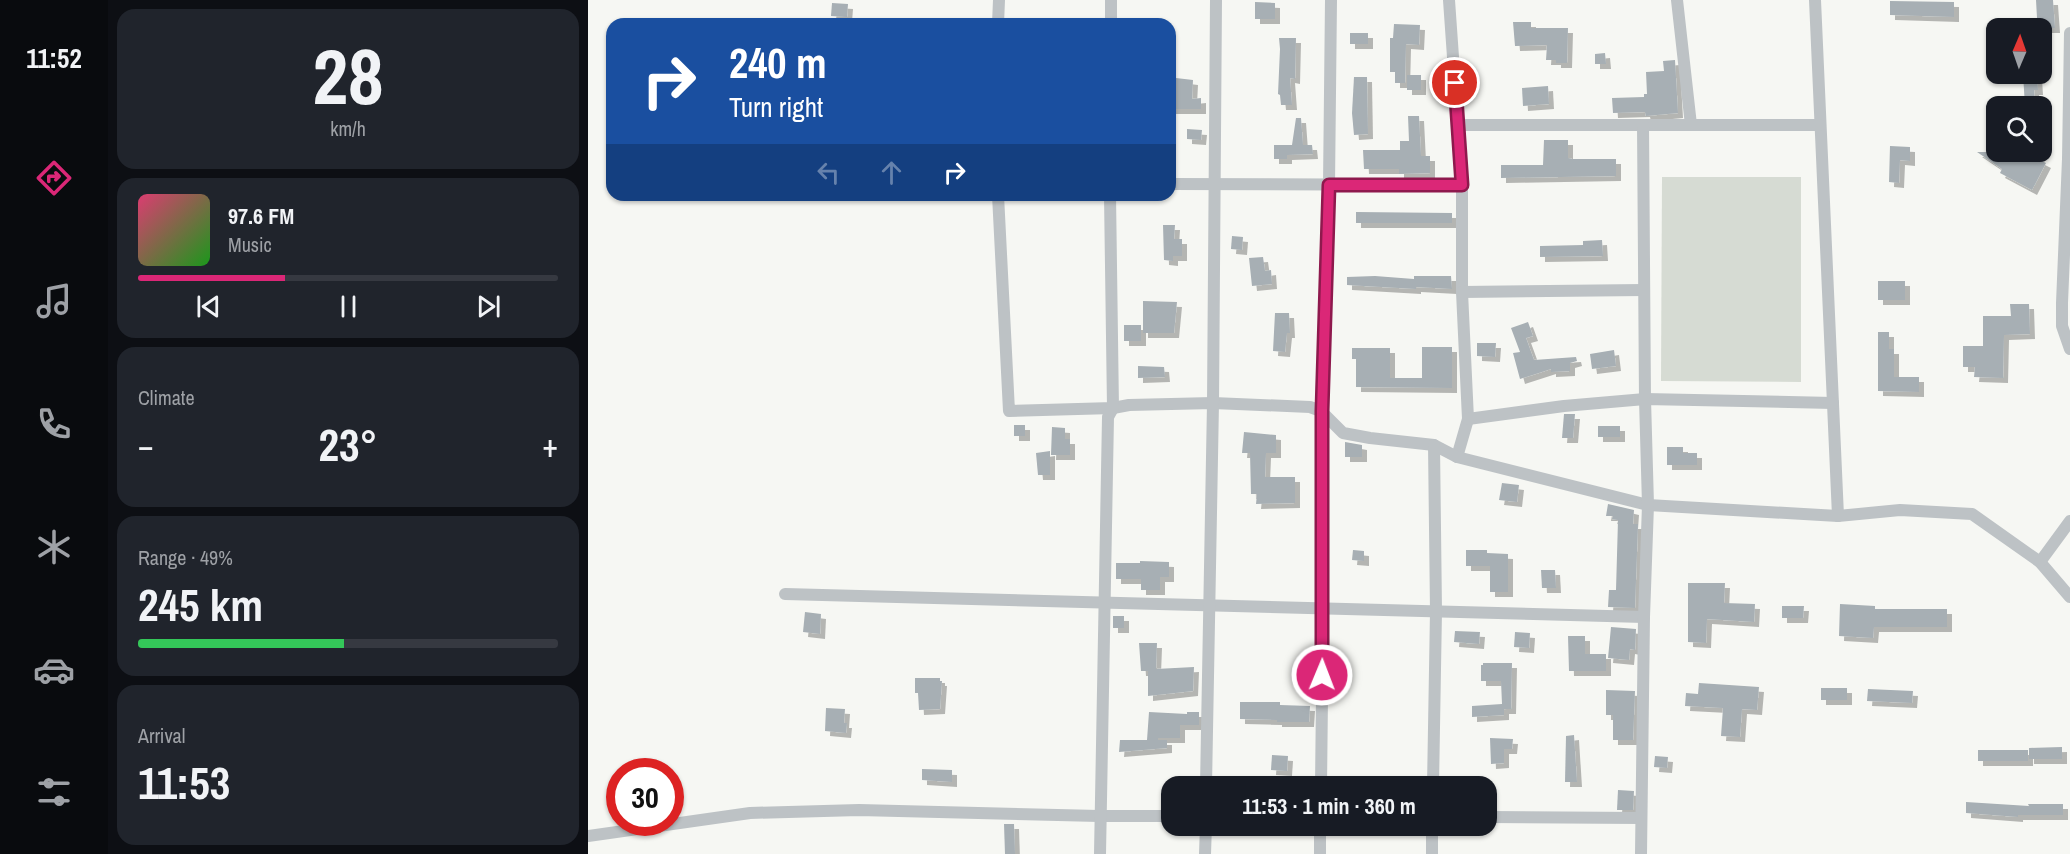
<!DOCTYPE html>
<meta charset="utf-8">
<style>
:root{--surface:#171b24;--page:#20242c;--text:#f1f3f6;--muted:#9ea1a6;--line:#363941;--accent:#db2777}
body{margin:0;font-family:"Archivo Narrow",sans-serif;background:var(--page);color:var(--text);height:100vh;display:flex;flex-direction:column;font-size:22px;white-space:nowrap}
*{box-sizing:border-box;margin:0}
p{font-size:20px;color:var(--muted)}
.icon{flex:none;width:33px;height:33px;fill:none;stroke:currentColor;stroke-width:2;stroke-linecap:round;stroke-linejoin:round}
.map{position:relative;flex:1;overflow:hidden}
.sheet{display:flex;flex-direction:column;gap:9px;padding:9px;background:#0d0f14;width:480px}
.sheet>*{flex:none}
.hud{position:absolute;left:18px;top:18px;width:570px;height:183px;border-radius:18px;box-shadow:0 2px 4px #0004;background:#1a4fa0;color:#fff;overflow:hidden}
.needle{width:39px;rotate:2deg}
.controls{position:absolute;left:1398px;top:18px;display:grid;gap:12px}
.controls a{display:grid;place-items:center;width:66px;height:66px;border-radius:12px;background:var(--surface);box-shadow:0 2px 4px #0004;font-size:30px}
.speed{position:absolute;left:18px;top:758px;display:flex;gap:12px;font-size:30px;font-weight:700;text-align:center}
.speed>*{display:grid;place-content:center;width:78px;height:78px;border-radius:50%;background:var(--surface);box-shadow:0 2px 4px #0004;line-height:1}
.speed .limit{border:9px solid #d22;background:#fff;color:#111}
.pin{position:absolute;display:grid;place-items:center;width:51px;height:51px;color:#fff;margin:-26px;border:3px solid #fff;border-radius:50%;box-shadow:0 2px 6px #0007}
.me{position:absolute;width:66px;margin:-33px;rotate:1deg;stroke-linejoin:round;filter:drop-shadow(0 0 4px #0008)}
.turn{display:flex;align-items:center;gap:21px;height:126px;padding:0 24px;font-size:27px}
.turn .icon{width:78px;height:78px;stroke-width:2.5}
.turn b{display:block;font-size:42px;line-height:51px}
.lanes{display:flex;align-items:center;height:57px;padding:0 24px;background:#0003;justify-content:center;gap:30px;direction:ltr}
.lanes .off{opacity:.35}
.big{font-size:45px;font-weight:700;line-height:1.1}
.sheet .widget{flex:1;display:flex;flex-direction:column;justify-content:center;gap:9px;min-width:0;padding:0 21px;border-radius:18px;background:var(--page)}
.sheet .dial{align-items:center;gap:0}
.dial b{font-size:78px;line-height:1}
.song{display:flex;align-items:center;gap:18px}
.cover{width:72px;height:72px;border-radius:9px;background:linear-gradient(135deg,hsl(340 70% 55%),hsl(120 70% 35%))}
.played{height:6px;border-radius:3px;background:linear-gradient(90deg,var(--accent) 35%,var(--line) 35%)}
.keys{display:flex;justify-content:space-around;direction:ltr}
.heat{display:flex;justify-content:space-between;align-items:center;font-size:33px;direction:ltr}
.charge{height:9px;border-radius:4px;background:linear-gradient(90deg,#34c759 49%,var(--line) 0)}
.trip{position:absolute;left:573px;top:776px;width:336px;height:60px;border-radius:18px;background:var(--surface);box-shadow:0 2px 4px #0004;font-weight:700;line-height:60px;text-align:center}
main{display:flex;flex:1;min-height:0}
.menu{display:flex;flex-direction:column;width:108px;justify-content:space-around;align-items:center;background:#090b0e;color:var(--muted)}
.menu .icon{width:42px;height:42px}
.menu .on{color:var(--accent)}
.menu b{font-size:27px;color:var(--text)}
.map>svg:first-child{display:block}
.green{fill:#d6dbd3}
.building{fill:#a7afb4;filter:url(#shadow)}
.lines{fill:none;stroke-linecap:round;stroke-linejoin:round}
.minor{stroke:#bdc2c5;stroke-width:12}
.route-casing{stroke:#8e194d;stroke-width:15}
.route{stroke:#db2777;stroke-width:10}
</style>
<main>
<nav class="menu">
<b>11:52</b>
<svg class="icon on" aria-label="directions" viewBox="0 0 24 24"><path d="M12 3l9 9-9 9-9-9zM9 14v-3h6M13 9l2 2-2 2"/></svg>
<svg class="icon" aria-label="music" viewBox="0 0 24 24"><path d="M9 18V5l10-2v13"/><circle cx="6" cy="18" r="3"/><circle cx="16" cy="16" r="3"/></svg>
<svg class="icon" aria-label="phone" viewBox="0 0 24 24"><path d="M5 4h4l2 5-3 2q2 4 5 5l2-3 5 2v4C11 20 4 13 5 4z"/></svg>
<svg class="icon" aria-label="climate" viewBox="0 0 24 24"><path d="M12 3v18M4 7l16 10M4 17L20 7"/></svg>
<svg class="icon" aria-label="car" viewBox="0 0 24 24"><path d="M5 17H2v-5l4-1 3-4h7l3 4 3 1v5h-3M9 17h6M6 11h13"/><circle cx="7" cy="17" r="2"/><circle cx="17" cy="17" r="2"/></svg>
<svg class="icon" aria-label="filters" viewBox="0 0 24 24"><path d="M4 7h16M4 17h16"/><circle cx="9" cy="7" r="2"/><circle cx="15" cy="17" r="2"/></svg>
</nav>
<section class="sheet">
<div class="widget dial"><b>28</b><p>km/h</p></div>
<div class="widget">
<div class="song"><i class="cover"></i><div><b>97.6 FM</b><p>Music</p></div></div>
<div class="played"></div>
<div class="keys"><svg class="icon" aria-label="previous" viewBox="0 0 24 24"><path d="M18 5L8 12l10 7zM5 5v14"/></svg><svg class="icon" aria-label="pause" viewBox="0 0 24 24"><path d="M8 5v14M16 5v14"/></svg><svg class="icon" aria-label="next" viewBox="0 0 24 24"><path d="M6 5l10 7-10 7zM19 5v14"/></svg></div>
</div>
<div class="widget"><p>Climate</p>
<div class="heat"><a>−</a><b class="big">23°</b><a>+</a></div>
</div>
<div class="widget"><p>Range · 49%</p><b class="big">245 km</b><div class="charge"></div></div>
<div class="widget"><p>Arrival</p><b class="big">11:53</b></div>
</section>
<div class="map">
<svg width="1482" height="854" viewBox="0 0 1482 854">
<defs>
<filter id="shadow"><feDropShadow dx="5" dy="5" stdDeviation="0" flood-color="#0004"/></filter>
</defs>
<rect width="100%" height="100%" fill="#f6f7f3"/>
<!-- green -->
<polygon class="green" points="1074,177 1213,177 1213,382 1073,381"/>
<!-- building -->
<g class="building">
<polygon points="1448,0 1465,0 1467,28 1445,28 1444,18 1449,18"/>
<polygon points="1302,1 1366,2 1366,17 1302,15"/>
<polygon points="667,2 687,3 687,19 667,19"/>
<polygon points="244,3 260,4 259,17 243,16"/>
<polygon points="925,22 943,22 943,28 980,28 979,63 968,63 968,60 958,60 959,45 927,46"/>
<polygon points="806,24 832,25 831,45 818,44 817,83 807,83 807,72 802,72 802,38 805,38"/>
<rect x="762" y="33" width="18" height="11"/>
<polygon points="691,38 708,38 707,79 702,78 704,105 693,105 692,95 690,94 692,49"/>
<polygon points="1017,53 1018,64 1007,64 1007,54"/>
<polygon points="1087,60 1090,113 1058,116 1057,112 1025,113 1024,98 1056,97 1056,94 1059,94 1058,72 1076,71 1075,61"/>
<polygon points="1435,74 1449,74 1450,90 1446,90 1447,106 1437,106"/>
<rect x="819" y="75" width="14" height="15"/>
<polygon points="766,77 779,77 780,134 766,135 764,113"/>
<polygon points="588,78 605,80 604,99 613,98 613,109 582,109 582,91 587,91"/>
<polygon points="960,86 961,104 935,106 934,88"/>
<polygon points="820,116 831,116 833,156 842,156 842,173 811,174 811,169 776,169 775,150 812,150 812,141 821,141"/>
<polygon points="708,118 713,118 715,145 724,145 725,154 699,155 699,159 686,159 686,145 704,145"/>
<polygon points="599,129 614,130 613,140 599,139"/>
<polygon points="956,140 980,140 980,158 984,159 1028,159 1028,176 913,178 913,165 955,165"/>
<polygon points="1302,146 1322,147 1322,161 1312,160 1311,183 1301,182"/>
<polygon points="1389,152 1436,152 1458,163 1444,190 1412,173 1414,169"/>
<polygon points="768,212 864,213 864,223 768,223"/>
<polygon points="575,225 587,225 586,239 594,239 594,256 585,256 585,261 576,260"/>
<polygon points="644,236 655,237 654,250 643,249"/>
<polygon points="1014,240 1015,256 952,257 952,246 995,245 995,241"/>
<polygon points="675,257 677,271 683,270 684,284 664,286 661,258"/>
<polygon points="787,276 826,279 826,276 863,276 864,289 828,287 828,289 759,285 759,277"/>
<rect x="1290" y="281" width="27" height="19"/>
<polygon points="555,301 589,302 586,333 555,333"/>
<polygon points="1422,304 1441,304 1442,334 1416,335 1415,378 1386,377 1387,367 1375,367 1375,346 1395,346 1395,316 1423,316"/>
<polygon points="687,313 701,313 702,333 699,333 697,352 685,351"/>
<polygon points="940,322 945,336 938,338 946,360 988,357 989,361 982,363 982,371 963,372 963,369 932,379 925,353 932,352 923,328"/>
<rect x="536" y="325" width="17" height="16"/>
<polygon points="1290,332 1301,332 1301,349 1306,349 1306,377 1331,377 1331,392 1290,391"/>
<polygon points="889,343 908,343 907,357 889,356"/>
<polygon points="834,347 864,347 864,388 768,387 768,359 764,359 764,348 802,348 802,378 834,378"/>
<polygon points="1026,350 1028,366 1004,369 1002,354"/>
<polygon points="550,366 576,367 577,377 550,378"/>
<polygon points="976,414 987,414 985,438 974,438"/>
<rect x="426" y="425" width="11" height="11"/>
<rect x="1010" y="426" width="22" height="11"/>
<polygon points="464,427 477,428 477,439 482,439 482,455 463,455"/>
<polygon points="656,432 688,435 688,453 678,453 677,477 707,477 707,503 668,504 669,494 663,494 662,453 654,453"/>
<polygon points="757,442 774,445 774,457 757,457"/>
<polygon points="1079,447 1095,447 1095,453 1109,453 1109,465 1079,465"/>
<polygon points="462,451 462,475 450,475 448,453"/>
<polygon points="914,483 931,485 929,502 911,500"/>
<polygon points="1020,504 1046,510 1045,524 1050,524 1047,608 1020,607 1021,590 1028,590 1030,520 1024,519 1025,516 1018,516"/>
<polygon points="765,550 776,551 776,561 764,560"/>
<polygon points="878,550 899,550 899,553 920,554 920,592 902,592 902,566 878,566"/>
<polygon points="552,561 581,562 581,577 572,577 572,590 553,590 553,579 528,579 528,563 552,563"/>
<polygon points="953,570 967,570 968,588 954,588"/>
<polygon points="1100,583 1137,583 1136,603 1167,604 1166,622 1119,619 1118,643 1100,642"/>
<polygon points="1252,604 1287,606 1287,609 1359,609 1359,627 1286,627 1285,638 1251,636"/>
<polygon points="1194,606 1216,606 1215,618 1194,618"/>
<polygon points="217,612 233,614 232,634 215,632"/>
<rect x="525" y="616" width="11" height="12"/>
<polygon points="1023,627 1048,629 1047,650 1042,649 1041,660 1020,658"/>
<polygon points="867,631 892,632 891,644 866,642"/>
<polygon points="927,632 942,633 941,648 926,647"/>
<polygon points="980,636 997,636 997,654 1018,654 1018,671 981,671"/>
<polygon points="551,643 569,643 568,669 606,667 605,691 560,696 560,671 553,671"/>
<polygon points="895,663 924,663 923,709 916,709 916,715 884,717 884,706 914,704 913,681 893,681 893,665 895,665"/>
<polygon points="327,678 352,678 352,681 354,681 352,709 331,710 330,693 327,693"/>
<polygon points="1111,683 1171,687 1169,710 1154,709 1152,737 1133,736 1135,708 1097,706 1098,693 1110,694"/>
<rect x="1233" y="688" width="26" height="12"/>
<polygon points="1280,689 1325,691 1324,703 1279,701"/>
<polygon points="1018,690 1047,691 1045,740 1025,740 1025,715 1018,715"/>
<polygon points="652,702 692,702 692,705 722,706 721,722 689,722 689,720 652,719"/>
<polygon points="238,708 257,709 256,723 259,723 258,733 237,731"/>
<polygon points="561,712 599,714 599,712 611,712 611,725 592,725 592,738 570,738 570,740 579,740 579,748 531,752 532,740 559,740"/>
<polygon points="986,735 989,782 977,782 978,736"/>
<polygon points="902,738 925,739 924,749 916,749 916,763 903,764"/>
<polygon points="1474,747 1474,759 1441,759 1441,748"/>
<rect x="1390" y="750" width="50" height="11"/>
<polygon points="684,755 700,756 699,771 683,770"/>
<polygon points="1067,756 1080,757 1079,768 1066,767"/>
<polygon points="334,769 364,770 364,782 334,780"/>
<polygon points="1030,790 1046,791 1045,810 1029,810"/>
<polygon points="1378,802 1441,806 1440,804 1475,804 1475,815 1430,815 1430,817 1378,813"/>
<polygon points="416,824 426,824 427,854 417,854"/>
</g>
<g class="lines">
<!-- minor -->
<g class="minor">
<polyline points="861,0 874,185 874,292 880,419 869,457"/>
<polyline points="1089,0 1103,125"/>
<polyline points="1227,0 1250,516"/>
<polyline points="410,24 411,0"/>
<polyline points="523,24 523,0"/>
<polyline points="1482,33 1480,159 1482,159"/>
<polyline points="870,125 1232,125"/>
<polyline points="1480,159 1474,303 1474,326 1482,349"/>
<polyline points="582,184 874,185"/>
<polyline points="410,195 421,411 525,408 541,405 625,403 722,407 733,411 755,433 782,438 846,445 869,457 1060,505 1250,516 1312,510 1384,514 1452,562 1482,597"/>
<polyline points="874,292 1056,290"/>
<polyline points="880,419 976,406 1057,399 1245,403"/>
<polyline points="1452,562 1482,521"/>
<polyline points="197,594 1056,617"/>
<polyline points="618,786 625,403 628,0"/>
<polyline points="733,786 735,608 733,411 741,185 743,0"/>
<polyline points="845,786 848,611 846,445"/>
<polyline points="898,817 1053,818"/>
<polyline points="0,836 162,813 271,810 511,816 584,816"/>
<polyline points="512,854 520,417 525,408 522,195"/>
<polyline points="617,854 618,825"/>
<polyline points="732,854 732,825"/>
<polyline points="844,854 844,825"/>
<polyline points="1053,854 1056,617 1060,505 1057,399 1055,125"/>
</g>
</g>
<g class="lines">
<!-- route casing -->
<g class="route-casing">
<polyline id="route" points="734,675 734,411 741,185 874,185 867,83"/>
</g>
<!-- route -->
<use href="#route" class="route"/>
</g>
</svg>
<div class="controls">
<a><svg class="needle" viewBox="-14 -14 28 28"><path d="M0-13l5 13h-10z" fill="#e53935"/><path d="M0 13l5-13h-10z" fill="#9ea1a6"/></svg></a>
<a><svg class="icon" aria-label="search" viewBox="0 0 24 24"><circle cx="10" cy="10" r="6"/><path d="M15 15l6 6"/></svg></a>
</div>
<div class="speed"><div class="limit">30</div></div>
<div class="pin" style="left:867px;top:83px;background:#d93025"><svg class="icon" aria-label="arrive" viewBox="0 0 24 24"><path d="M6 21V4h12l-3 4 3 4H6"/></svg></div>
<svg class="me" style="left:734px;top:675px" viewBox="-20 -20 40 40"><circle r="17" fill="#db2777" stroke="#fff" stroke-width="3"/><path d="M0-11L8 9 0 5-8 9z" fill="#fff"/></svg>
<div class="trip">11:53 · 1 min · 360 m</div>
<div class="hud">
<div class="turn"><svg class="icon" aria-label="right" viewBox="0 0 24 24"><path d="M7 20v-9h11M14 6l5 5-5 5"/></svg><div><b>240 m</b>Turn right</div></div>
<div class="lanes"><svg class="icon off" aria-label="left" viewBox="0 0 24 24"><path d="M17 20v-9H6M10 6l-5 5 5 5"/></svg><svg class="icon off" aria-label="ahead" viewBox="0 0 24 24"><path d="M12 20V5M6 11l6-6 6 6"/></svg><svg class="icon" aria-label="right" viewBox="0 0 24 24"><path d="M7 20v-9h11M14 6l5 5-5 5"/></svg></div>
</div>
</div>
</main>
